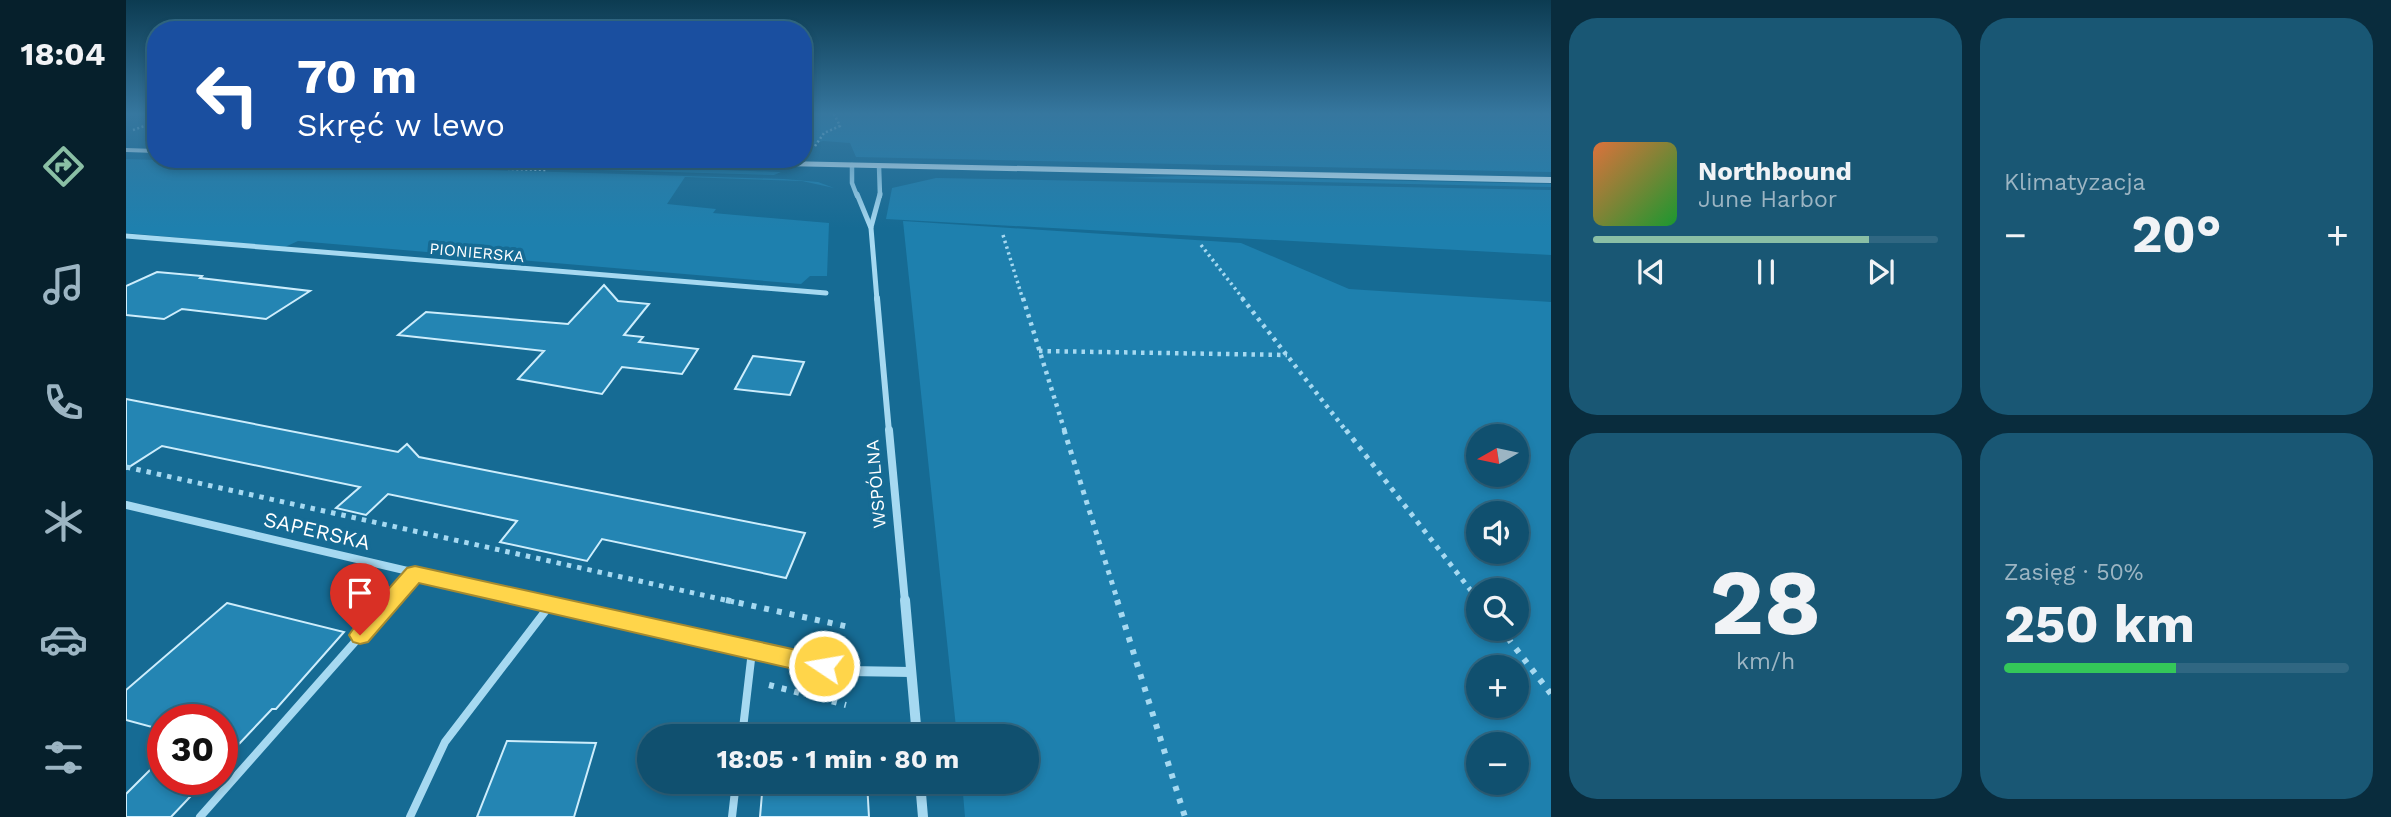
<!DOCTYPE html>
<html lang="pl">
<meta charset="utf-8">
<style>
:root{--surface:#10506f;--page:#195774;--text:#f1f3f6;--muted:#9cb5c3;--line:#306782;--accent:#8abfa5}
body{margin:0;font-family:"Work Sans",sans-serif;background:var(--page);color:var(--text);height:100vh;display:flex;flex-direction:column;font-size:26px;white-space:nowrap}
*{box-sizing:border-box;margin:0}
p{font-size:23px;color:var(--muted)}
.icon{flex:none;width:38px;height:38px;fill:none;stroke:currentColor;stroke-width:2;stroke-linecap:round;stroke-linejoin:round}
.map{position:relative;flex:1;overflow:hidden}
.side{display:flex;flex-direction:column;gap:18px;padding:18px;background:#092c3d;width:840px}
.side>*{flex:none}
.hud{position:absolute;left:21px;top:21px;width:665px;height:147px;border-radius:28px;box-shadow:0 4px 10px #0003,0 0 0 2px var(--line);background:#1a4fa0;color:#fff;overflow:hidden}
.needle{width:46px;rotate:261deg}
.controls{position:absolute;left:1340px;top:424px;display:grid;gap:14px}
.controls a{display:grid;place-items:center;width:63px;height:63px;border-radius:50%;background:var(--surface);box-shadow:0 4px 10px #0003,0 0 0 2px var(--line);font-size:35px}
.speed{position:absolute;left:21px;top:704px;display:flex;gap:14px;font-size:35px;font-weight:700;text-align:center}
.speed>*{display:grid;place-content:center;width:91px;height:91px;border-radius:50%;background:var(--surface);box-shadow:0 4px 10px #0003,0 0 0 2px var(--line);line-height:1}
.speed .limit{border:10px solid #d22;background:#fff;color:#111}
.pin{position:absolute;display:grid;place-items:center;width:60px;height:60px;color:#fff;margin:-72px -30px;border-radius:50% 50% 50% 0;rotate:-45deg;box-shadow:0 0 7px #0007}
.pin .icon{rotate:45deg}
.me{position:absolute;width:77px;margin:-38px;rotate:282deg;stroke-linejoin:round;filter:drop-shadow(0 0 5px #0008)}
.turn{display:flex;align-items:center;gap:24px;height:147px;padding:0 35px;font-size:32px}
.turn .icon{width:91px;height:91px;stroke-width:2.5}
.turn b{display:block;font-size:49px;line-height:60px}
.big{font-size:52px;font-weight:700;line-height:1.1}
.side .widget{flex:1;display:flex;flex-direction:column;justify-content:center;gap:10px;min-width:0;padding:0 24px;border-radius:28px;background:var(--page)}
.side .dial{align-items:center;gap:0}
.dial b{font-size:91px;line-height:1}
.song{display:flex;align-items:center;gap:21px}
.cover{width:84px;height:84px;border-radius:10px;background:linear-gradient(135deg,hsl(20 70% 55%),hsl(130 70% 35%))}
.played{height:7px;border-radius:4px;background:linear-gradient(90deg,var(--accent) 80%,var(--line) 80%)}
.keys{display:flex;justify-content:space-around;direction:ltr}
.heat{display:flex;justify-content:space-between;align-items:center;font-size:38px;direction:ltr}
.charge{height:10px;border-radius:5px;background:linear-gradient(90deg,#34c759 50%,var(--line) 0)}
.side .tiles{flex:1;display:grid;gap:18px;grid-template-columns:repeat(2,1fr)}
.trip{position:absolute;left:511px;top:724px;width:402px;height:70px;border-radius:35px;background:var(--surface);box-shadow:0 4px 10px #0003,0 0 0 2px var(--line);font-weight:700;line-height:70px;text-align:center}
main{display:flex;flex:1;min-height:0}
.dock{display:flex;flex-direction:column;width:126px;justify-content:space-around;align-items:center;background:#06202c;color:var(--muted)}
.dock .icon{width:49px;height:49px}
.dock .selected{color:var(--accent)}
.dock b{font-size:32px;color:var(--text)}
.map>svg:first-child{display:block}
.green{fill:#1e80ae;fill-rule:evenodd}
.building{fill:#2485b3;stroke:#cdedfc;stroke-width:2}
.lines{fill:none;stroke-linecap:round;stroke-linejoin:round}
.path-far4{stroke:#a6d9f1;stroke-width:2.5;stroke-dasharray:2 2.5;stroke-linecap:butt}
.path-far3{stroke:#a6d9f1;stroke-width:3.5;stroke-dasharray:2.5 3.5;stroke-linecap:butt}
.path-far2{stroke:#a6d9f1;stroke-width:4.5;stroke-dasharray:3.5 5;stroke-linecap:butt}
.path-far1{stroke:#a6d9f1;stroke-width:5;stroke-dasharray:4.5 6;stroke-linecap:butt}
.path{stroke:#a6d9f1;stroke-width:6;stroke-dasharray:5 8;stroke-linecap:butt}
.lane-far1{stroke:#a6d9f1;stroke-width:6}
.lane{stroke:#a6d9f1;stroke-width:8}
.street-far4{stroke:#a6d9f1;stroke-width:4.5}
.street-far3{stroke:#a6d9f1;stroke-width:5}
.street-far2{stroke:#a6d9f1;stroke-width:6}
.street-far1{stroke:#a6d9f1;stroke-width:8}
.street{stroke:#a6d9f1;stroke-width:10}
.secondary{fill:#d5effc;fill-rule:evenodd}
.route{fill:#ffd54a;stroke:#a68a30;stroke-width:2}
.labels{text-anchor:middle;stroke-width:7;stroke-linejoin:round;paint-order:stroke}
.far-street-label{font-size:16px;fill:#fff;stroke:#166b94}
.street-label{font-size:18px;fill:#fff;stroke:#166b94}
.near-street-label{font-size:21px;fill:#fff;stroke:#166b94}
</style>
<main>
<nav class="dock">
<b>18:04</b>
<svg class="icon selected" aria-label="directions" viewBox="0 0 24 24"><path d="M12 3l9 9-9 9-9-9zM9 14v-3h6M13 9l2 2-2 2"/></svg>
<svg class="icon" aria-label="music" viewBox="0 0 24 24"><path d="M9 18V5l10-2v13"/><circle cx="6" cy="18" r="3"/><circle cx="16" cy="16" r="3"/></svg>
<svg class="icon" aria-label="phone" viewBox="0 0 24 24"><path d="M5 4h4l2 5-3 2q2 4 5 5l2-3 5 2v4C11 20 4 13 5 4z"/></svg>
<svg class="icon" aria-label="climate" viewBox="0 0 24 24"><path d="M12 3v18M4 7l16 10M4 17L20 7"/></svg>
<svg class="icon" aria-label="car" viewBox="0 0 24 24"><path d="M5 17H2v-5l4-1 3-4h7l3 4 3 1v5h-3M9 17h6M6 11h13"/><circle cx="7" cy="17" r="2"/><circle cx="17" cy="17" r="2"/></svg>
<svg class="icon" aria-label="filters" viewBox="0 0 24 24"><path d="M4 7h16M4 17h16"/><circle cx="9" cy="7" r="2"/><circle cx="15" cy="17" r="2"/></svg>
</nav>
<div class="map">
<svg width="1425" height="817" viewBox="0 0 1425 817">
<rect width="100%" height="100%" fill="#166b94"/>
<!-- green -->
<g class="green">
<polygon points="677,114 1425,114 1425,172 730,157 724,143 697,141 677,147"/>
<polygon points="0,159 658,179 692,182 708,188 676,181 559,177 541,204 590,209 587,213 703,223 701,276 684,276 675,284 172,241 159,247 0,233"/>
<polygon points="93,159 342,161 655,172 648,175"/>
<polygon points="1052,176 1425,184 1425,187 999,178"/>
<polygon points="810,178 1425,190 1425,255 760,219 766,188"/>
<path d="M 777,221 L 1115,243 L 1223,289 L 1425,302 L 1425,817 L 839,817 L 836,782 L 901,782 L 901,737 L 831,737 ZM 1353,436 L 1391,436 L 1391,474 L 1353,474 ZM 1353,513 L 1391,513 L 1391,551 L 1353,551 ZM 1353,590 L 1391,590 L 1391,628 L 1353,628 ZM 1353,667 L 1391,667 L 1391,705 L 1353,705 ZM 1353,744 L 1391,744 L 1391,782 L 1353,782 Z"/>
</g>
<!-- building -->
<g class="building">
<polygon points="31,272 76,276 74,278 184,291 140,319 56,309 38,319 0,315 0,286"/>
<polygon points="478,285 492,301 523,304 498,335 517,337 513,342 572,349 556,374 496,367 476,394 392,379 418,351 272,335 300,312 442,324"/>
<polygon points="627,356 678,362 664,395 609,389"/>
<polygon points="0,399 272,452 281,444 293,457 679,533 660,578 476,539 461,561 374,542 391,521 262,494 240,515 210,508 234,487 36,446 0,469"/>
<polygon points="101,603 218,632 150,709 146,709 96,762 96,719 37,719 37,730 0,720 0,690"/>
<polygon points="381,741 470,743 448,817 351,817"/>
<polygon points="37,757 37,779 81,779 45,817 0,817 0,794"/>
<polygon points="637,782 741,782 743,817 634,817"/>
</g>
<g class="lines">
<!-- path-far4 -->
<g class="path-far4">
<polyline points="7,130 30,122"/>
<polyline points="689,146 698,133 714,126 708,114"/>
<polyline points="44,159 420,170"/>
</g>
<!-- path-far3 -->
<g class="path-far3">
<polyline points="877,235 897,300"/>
<polyline points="1075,245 1118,300"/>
</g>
<!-- path-far2 -->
<g class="path-far2">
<polyline points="897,298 939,432"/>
<polyline points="1116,298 1221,432"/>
<polyline points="913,351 1161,355"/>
</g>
<!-- path-far1 -->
<g class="path-far1">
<polyline points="938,430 992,602"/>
<polyline points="1220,430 1353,601"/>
<polyline points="0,467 608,602"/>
</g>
<!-- path -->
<g class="path">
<polyline points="600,600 723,627"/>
<polyline points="991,600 1059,817"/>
<polyline points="1374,628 1425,694"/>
<polyline points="643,685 720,705"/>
</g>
<!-- lane-far1 -->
<polyline class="lane-far1" points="265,602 289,574"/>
<!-- lane -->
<g class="lane">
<polyline points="616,737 626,651"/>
<polyline points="74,817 266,600"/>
<polyline points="284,817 319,742 424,605"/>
<polyline points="606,817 610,782"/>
</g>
<!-- street-far4 -->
<g class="street-far4">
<polyline points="726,165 726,183 731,196"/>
<polyline points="753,166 754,196"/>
</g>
<!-- street-far3 -->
<g class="street-far3">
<polyline points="731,194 745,228 751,300"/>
<polyline points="745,227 754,194"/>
<polyline points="0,236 700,293"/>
</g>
<!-- street-far2 -->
<polyline class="street-far2" points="751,298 763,432"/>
<!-- street-far1 -->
<g class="street-far1">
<polyline points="763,430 779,602"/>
<polyline points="0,505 414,602"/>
</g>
<!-- street -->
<g class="street">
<polyline points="406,600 722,671 785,672"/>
<polyline points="779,600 791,737"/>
<polyline points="794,782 797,817"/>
</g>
<!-- secondary -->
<g class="secondary">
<polygon points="0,148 30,149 30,153 0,152"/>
<polygon points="430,159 561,159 1425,177 1425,183 434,161"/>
</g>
</g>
<!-- sky -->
<linearGradient id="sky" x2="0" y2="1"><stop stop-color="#0c3b51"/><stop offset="0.5" stop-color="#36779f"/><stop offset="1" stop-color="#36779f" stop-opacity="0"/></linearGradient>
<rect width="1425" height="228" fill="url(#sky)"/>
<!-- route -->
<polygon class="route" points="289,566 698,656 706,659 710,666 706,673 698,676 293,583 242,642 234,644 227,642 223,635 227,629 281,568"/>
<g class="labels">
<!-- far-street labels -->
<g class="far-street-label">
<text transform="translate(351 252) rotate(5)" y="6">PIONIERSKA</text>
</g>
<!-- street labels -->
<g class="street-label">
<text transform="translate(750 484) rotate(-95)" y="6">WSPÓLNA</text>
</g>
<!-- near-street labels -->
<g class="near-street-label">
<text transform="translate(191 531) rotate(13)" y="7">SAPERSKA</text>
</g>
</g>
</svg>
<div class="controls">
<a><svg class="needle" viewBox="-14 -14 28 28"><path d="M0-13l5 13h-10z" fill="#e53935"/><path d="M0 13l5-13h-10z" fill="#9cb5c3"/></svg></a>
<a><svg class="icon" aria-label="sound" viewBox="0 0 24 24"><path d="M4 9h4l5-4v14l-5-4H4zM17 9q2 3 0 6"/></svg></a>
<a><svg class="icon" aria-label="search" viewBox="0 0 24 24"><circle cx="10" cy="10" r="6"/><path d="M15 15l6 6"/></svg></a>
<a>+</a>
<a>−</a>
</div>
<div class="speed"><div class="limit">30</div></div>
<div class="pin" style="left:234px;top:635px;background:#d93025"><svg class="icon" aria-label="arrive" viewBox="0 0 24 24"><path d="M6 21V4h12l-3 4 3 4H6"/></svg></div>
<svg class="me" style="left:698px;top:666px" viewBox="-20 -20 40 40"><circle r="17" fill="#ffd54a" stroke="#fff" stroke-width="3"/><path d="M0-11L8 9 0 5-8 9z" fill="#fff"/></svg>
<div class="trip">18:05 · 1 min · 80 m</div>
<div class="hud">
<div class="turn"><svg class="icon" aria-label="left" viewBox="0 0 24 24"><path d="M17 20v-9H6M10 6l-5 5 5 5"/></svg><div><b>70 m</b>Skręć w lewo</div></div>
</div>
</div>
<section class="side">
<div class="tiles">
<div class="widget">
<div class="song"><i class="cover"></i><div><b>Northbound</b><p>June Harbor</p></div></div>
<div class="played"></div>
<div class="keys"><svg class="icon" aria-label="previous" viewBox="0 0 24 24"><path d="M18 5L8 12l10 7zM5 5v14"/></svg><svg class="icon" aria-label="pause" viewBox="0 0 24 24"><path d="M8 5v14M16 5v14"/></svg><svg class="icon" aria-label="next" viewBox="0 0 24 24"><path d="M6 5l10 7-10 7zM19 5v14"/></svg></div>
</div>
<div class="widget"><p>Klimatyzacja</p>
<div class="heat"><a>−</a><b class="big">20°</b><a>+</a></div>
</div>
<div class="widget dial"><b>28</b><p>km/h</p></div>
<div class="widget"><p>Zasięg · 50%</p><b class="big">250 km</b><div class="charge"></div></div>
</div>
</section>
</main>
